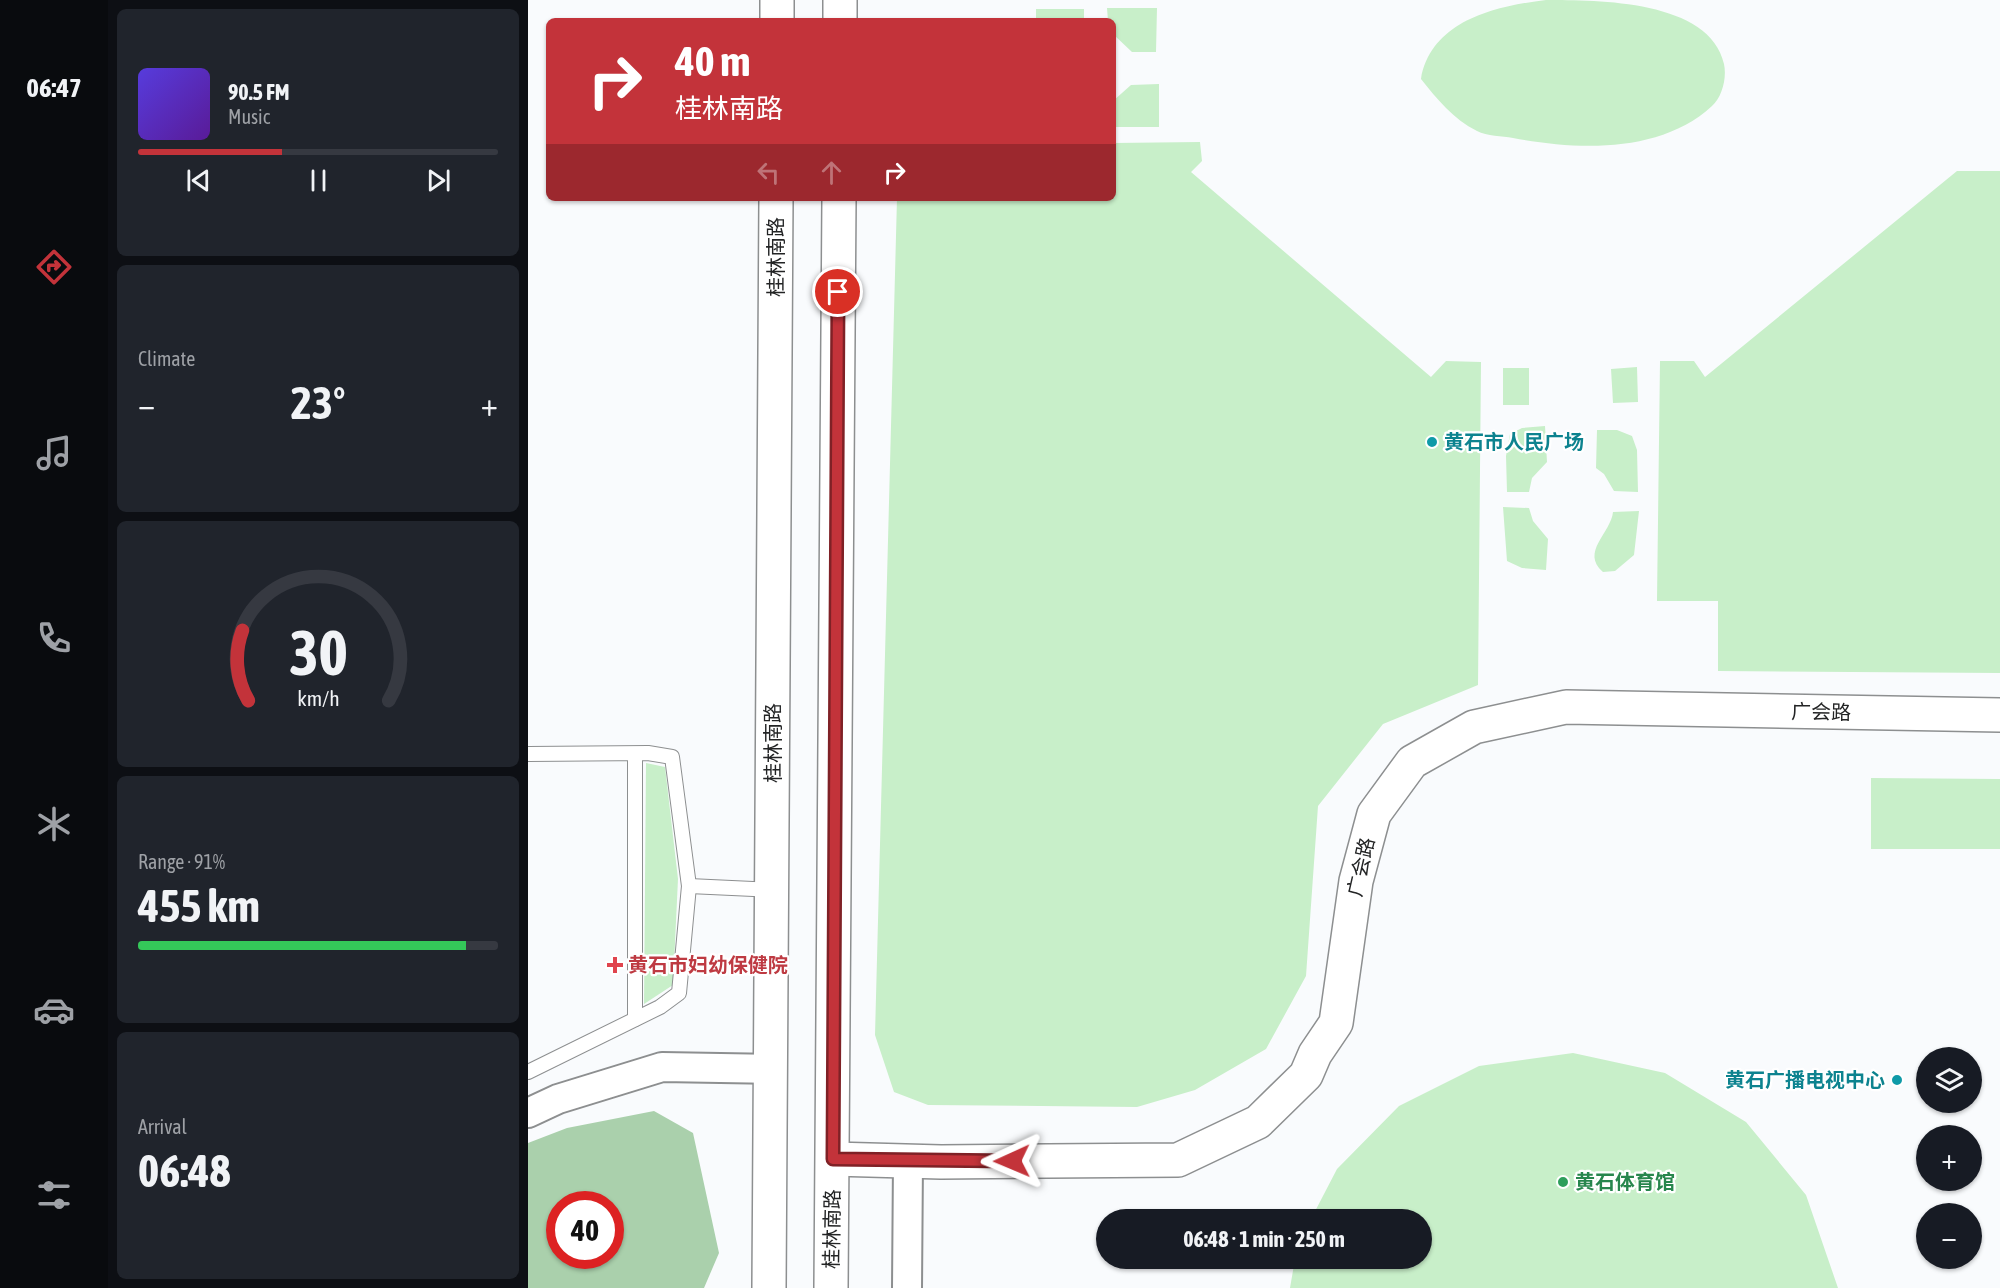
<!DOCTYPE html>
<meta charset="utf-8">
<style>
:root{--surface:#171b24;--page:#20242c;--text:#f1f3f6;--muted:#9ea1a6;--line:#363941;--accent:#c3333a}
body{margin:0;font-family:"Asap Condensed","Noto Sans SC",sans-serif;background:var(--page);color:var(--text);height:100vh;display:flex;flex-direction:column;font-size:22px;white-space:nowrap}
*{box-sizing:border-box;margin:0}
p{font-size:20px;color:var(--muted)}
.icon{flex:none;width:33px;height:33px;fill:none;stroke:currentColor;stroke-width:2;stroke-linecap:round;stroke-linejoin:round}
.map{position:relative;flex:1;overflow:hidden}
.details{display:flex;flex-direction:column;gap:9px;padding:9px;background:#0d0f14;width:420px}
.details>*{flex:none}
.banner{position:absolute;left:18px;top:18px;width:570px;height:183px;border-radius:9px;box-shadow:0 2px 4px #0004;background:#c3333a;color:#fff;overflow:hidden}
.buttons{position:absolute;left:1388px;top:1047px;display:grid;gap:12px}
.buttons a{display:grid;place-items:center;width:66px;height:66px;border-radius:50%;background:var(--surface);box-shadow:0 2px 4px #0004;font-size:30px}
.speed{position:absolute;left:18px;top:1191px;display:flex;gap:12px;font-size:30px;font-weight:700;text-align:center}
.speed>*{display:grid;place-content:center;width:78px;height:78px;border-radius:50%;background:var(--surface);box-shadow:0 2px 4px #0004;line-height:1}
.speed .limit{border:9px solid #d22;background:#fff;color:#111}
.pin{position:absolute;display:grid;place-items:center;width:51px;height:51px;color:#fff;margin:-26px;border:3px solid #fff;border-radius:50%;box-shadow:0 2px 6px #0007}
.me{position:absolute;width:66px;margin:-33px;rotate:269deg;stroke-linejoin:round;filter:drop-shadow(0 0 4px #0008)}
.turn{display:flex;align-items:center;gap:21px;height:126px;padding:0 30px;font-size:27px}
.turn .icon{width:78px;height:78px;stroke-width:2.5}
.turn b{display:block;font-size:42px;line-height:51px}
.lanes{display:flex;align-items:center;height:57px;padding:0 30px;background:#0003;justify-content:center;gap:30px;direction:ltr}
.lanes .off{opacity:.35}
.big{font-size:45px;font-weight:700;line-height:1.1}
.details .widget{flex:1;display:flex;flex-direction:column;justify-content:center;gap:9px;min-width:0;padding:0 21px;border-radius:9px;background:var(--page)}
.details .dial{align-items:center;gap:0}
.dial svg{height:156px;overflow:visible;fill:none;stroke:var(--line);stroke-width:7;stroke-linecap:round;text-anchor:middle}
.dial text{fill:var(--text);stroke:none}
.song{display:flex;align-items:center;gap:18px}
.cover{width:72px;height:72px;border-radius:9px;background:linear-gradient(135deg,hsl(250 70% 55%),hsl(270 70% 35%))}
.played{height:6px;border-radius:3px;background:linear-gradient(90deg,var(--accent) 40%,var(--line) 40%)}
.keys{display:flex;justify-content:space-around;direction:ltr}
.heat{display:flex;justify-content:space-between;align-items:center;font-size:33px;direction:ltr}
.charge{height:9px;border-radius:4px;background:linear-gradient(90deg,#34c759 91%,var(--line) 0)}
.trip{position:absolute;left:568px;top:1209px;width:336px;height:60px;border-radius:30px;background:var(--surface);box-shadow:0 2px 4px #0004;font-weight:700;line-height:60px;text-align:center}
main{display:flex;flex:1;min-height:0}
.tabs{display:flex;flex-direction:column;width:108px;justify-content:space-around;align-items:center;background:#090b0e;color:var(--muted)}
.tabs .icon{width:42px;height:42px}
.tabs .on{color:var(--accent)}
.tabs b{font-size:27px;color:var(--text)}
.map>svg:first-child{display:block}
.green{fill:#c8efc9}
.forest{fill:#aad0ac;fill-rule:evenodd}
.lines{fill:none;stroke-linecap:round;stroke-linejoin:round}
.lane-casing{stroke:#8d8f90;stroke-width:16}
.street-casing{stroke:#8d8f90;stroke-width:32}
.secondary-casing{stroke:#8d8f90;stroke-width:36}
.primary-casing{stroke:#8d8f90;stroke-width:36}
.lane{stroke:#fff;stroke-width:14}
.street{stroke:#fff;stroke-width:28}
.secondary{stroke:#fff;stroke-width:33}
.primary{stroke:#fff;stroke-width:33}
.route-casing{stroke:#7f2126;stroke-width:15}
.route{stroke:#c3333a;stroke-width:10}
.culture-dot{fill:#0f9aa8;stroke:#fff;stroke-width:2}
.health-dot{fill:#e0444e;stroke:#fff;stroke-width:2}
.leisure-dot{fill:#2e9e5b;stroke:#fff;stroke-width:2}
.labels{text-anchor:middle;stroke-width:4.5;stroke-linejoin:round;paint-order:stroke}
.street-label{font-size:20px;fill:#232425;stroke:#fff}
.culture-label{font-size:20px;font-weight:bold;fill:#0d838f;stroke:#fff;text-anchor:start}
.health-label{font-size:20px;font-weight:bold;fill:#be3a42;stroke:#fff;text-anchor:start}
.leisure-label{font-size:20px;font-weight:bold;fill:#27864d;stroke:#fff;text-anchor:start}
</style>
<main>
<nav class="tabs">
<b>06:47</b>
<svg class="icon on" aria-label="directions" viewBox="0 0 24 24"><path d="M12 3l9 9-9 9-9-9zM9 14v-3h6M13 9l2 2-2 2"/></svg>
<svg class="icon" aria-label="music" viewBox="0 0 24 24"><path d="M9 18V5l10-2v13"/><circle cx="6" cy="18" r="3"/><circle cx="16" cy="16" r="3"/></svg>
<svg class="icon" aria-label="phone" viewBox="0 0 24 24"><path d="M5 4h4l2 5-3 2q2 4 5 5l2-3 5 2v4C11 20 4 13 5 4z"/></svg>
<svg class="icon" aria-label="climate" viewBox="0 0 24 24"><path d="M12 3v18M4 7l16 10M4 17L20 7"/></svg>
<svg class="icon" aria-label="car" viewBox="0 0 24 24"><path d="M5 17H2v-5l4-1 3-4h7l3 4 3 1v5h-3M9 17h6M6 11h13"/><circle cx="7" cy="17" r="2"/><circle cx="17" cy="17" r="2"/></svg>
<svg class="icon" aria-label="filters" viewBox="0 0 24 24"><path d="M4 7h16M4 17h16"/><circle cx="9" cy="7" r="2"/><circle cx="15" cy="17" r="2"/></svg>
</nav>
<section class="details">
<div class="widget">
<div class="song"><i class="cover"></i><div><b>90.5 FM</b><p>Music</p></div></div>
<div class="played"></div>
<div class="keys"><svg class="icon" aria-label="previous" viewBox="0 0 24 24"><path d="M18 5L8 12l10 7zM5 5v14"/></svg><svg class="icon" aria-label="pause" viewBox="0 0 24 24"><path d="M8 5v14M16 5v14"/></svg><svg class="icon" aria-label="next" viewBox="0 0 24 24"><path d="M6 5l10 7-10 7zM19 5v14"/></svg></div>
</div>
<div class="widget"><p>Climate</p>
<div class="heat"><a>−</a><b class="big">23°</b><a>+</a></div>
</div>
<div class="widget dial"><svg viewBox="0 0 100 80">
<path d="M14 69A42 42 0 1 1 86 69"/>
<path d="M14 69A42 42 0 0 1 11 33" stroke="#c3333a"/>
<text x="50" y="56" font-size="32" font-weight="700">30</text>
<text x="50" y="72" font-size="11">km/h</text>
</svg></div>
<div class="widget"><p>Range · 91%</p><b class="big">455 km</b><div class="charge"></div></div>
<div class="widget"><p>Arrival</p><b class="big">06:48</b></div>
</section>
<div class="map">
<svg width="1472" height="1288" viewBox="0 0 1472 1288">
<rect width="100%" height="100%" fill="#f9fbfd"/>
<!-- green -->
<g class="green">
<path d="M 1018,0 C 1070,0 1182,0 1196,64 C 1199,78 1194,97 1184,106 C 1132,154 1049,150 985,138 C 974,136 959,136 949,131 C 925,119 909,99 893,79 C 903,21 967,6 1018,0 Z"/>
<polygon points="579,8 629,8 628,52 604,52 585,34 585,21 580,21"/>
<rect x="508" y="9" width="48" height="12"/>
<polygon points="631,84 631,127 585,127 585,101 603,85"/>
<polygon points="672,142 674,161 663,172 903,377 918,361 953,362 950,685 855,724 790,806 778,976 738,1049 667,1090 609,1107 400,1105 366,1092 347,1035 369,198 585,198 585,143"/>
<polygon points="1429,171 1472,171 1472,673 1190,671 1190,601 1129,601 1132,361 1166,361 1177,377"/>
<polygon points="1109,367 1110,402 1085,403 1083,369"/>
<rect x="975" y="368" width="26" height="37"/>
<polygon points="1017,426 1019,462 1004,478 1001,492 979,492 978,456 982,434 994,428"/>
<polygon points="1069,430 1089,430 1104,436 1109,450 1110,492 1086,491 1076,474 1068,468"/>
<polygon points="975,507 1001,508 1005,521 1020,539 1018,570 994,568 979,561"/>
<path d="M 1111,511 L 1106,555 L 1087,571 L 1075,572 C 1052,552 1083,533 1085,512 Z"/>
<polygon points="118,763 137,767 150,879 145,985 116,1004"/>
<polygon points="1343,778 1472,779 1472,849 1343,849"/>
<polygon points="1045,1053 1137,1073 1218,1122 1278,1195 1310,1288 762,1288 767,1259 894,1258 894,1220 783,1219 809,1169 871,1106 951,1066"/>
</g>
<!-- forest -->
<path class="forest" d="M 126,1111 L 165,1133 L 191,1253 L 176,1288 L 0,1288 L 0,1143 L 39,1128 ZM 32,1204 L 82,1204 L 82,1256 L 32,1256 Z"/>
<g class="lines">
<!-- lane casing -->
<g class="lane-casing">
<g id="lane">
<polyline points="0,754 120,753 144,757 161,886 151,993 132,1007 0,1072"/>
<polyline points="107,755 107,1019"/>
<polyline points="161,886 244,890"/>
</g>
</g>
<!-- street casing -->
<g class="street-casing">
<g id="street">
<polyline points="0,1113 30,1099 134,1067 243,1069"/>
<polyline points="379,1288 380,1161"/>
</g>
</g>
<!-- secondary casing -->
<g class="secondary-casing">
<polyline id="secondary" points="305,1159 413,1162 650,1160 730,1122 778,1075 787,1054 808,1023 828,881 846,814 884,762 946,727 1038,707 1472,715"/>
</g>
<!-- primary casing -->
<g class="primary-casing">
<g id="primary">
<polyline points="249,21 249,0"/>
<polyline points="312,21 312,0"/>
<polyline points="241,1288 248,198"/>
<polyline points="303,1288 311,198"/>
</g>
</g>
<!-- lane -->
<use href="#lane" class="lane"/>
<!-- street -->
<use href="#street" class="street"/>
<!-- secondary -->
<use href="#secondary" class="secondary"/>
<!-- primary -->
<use href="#primary" class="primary"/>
</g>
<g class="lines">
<!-- route casing -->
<g class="route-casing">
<polyline id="route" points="310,292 305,1159 484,1161"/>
</g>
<!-- route -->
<use href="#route" class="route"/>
</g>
<!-- markers -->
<g class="culture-dot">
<circle cx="904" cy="442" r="6"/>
<circle cx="1369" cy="1080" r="6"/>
</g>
<path class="health-dot" d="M84 956h6v6h6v6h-6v6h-6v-6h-6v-6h6z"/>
<circle class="leisure-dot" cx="1035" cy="1182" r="6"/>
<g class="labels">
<!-- street labels -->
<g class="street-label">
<text transform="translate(248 257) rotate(-90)" y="7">桂林南路</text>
<text transform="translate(1293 712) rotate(1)" y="7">广会路</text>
<text transform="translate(245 743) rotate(-90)" y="7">桂林南路</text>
<text transform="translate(833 867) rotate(-77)" y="7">广会路</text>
<text transform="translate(304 1229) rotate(-89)" y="7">桂林南路</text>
</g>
<!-- culture labels -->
<g class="culture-label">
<text x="916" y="449">黄石市人民广场</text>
<text x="1357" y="1087" text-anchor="end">黄石广播电视中心</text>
</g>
<!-- health labels -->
<g class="health-label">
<text x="100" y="972">黄石市妇幼保健院</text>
</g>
<!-- leisure labels -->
<g class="leisure-label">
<text x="1047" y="1189">黄石体育馆</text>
</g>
</g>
</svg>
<div class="buttons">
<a><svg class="icon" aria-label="layers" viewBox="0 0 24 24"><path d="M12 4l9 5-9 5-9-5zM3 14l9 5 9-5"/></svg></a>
<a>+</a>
<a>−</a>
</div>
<div class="speed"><div class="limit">40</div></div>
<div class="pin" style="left:310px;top:292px;background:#d93025"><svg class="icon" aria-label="arrive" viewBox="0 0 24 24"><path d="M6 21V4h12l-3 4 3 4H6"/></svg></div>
<svg class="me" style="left:484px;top:1161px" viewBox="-20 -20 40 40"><path d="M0-17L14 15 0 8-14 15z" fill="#c3333a" stroke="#fff" stroke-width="4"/></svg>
<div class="trip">06:48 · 1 min · 250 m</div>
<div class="banner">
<div class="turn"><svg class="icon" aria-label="right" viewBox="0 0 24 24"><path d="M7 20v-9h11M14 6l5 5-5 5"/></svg><div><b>40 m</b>桂林南路</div></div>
<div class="lanes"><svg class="icon off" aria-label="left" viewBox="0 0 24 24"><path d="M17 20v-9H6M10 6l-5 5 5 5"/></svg><svg class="icon off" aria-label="ahead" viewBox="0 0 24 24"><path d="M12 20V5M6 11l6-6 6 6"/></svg><svg class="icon" aria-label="right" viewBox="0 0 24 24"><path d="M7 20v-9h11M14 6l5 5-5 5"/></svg></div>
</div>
</div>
</main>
